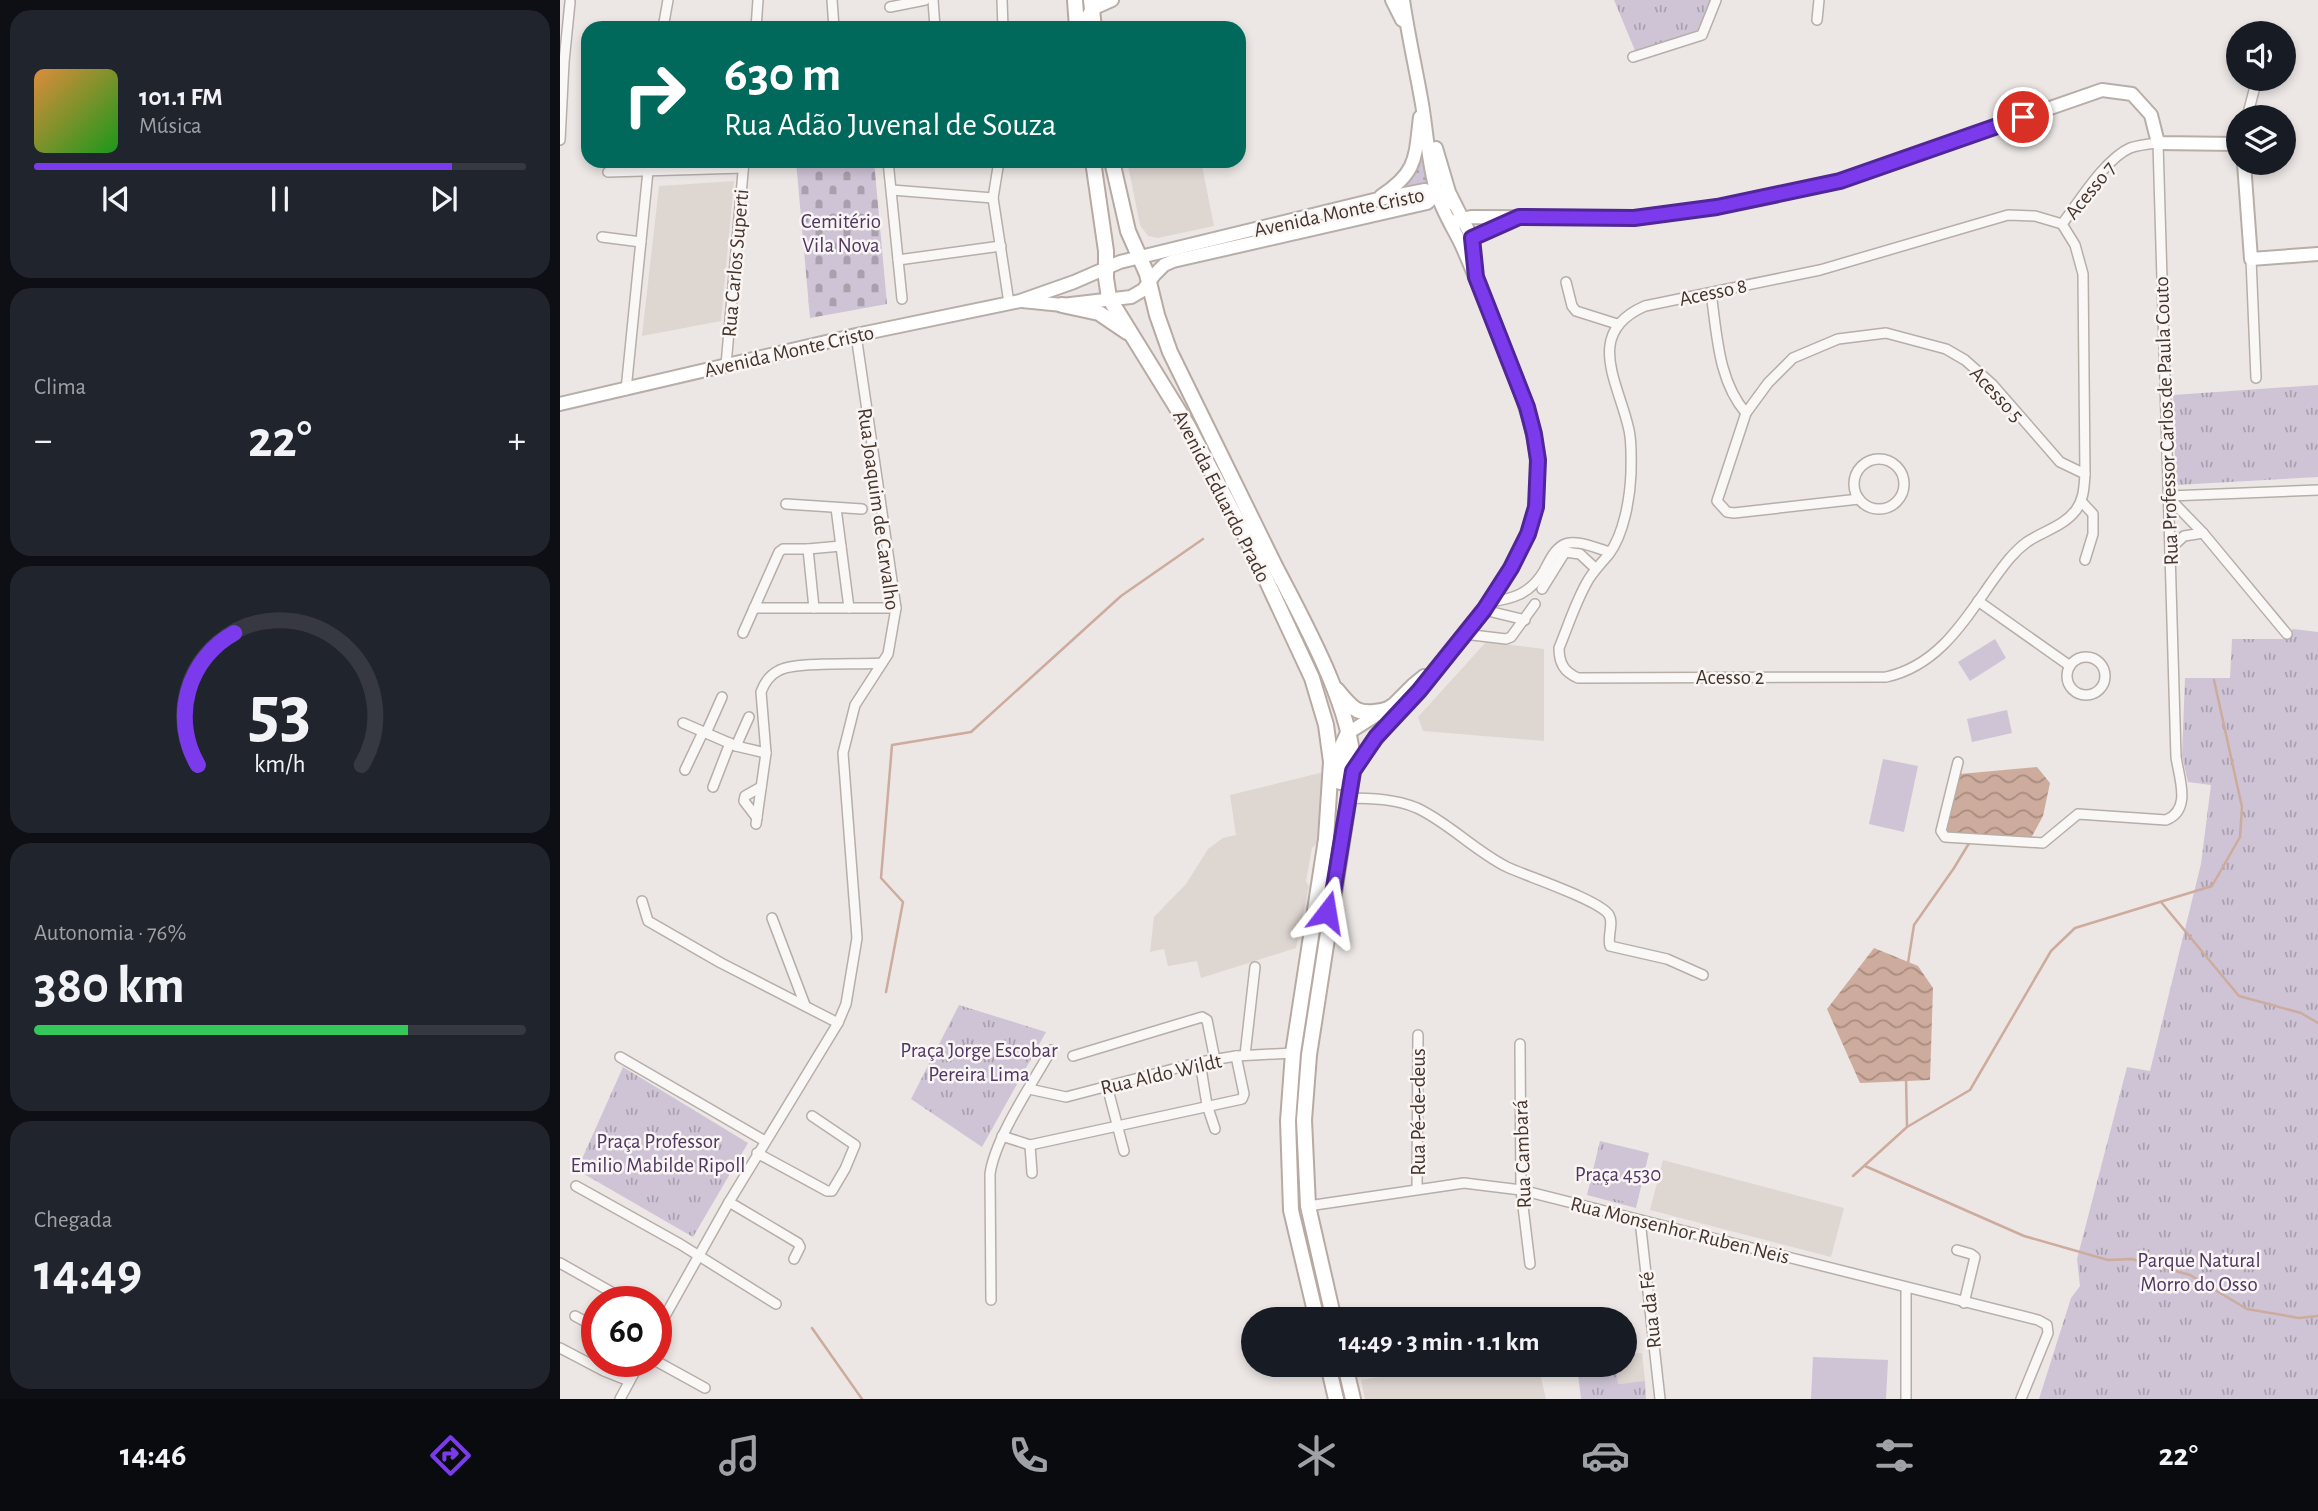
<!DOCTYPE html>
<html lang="pt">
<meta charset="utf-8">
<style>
:root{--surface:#171b24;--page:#20242c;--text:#f1f3f6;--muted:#9ea1a6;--line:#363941;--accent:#7c3aed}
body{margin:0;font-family:"Alegreya Sans",sans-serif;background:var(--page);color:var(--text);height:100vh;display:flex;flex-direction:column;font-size:26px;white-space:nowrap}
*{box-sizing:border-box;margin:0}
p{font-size:23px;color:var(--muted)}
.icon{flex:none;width:38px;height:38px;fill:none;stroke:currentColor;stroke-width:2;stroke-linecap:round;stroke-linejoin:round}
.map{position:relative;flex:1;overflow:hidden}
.sheet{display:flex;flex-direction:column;gap:10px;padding:10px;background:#0d0f14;width:560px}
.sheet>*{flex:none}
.hud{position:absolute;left:21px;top:21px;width:665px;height:147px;border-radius:21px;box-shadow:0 4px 10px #0003;background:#00695c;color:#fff;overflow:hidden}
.tools{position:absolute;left:1666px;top:21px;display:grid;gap:14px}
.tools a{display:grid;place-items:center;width:70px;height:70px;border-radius:50%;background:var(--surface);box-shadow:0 4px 10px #0003;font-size:35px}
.speed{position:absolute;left:21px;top:1286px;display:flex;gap:14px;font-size:35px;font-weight:700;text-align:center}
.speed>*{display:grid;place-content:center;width:91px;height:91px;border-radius:50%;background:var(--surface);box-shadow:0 4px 10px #0003;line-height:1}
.speed .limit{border:10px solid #d22;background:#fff;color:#111}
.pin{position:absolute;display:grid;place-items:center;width:60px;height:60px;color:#fff;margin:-30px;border:4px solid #fff;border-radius:50%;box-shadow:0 2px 7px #0007}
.me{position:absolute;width:77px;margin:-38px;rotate:14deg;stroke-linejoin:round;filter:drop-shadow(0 0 5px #0008)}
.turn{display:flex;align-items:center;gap:24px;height:147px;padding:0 28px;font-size:32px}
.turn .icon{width:91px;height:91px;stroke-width:2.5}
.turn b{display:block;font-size:49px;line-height:60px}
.big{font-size:52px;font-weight:600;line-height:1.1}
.sheet .widget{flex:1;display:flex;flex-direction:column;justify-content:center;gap:10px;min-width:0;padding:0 24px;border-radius:21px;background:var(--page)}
.sheet .dial{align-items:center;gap:0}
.dial svg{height:182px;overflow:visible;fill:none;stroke:var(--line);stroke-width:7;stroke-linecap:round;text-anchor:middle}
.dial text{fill:var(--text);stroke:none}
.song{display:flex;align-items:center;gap:21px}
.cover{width:84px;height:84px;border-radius:10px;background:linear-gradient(135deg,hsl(30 70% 55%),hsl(120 70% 35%))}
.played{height:7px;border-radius:4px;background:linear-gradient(90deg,var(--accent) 85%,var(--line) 85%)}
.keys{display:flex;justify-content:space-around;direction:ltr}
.heat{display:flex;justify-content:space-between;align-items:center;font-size:38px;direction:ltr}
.charge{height:10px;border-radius:5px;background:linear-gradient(90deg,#34c759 76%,var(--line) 0)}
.trip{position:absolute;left:681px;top:1307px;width:396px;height:70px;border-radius:35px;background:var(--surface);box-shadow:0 4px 10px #0003;font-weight:600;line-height:70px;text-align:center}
.dock{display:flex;height:112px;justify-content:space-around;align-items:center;background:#090b0e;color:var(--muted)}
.dock .icon{width:49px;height:49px}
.dock .on{color:var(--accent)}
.dock b{font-size:32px;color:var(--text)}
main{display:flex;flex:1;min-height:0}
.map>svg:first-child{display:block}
.built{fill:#ded6d1}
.grass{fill:url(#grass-dots)}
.cemetery{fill:url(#cemetery-stones)}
.park{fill:url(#park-tufts)}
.garden{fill:#cec4d6}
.water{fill:url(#water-waves)}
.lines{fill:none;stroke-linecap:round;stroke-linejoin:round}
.stream{stroke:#cdab9d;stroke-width:2.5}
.street-casing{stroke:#b7aea8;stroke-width:12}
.secondary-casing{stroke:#b7aea8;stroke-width:16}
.primary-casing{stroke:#b8aaa2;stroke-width:18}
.street{stroke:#faf8f7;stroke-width:9}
.secondary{stroke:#fff;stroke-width:12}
.primary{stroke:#fff;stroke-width:14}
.route-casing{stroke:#51269a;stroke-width:18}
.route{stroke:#7c3aed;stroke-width:12}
.labels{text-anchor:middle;stroke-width:5;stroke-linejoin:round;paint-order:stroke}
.street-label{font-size:21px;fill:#46352a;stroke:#f9f5f4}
.park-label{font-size:21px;fill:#503762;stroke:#f9f5f4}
</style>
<main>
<section class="sheet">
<div class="widget">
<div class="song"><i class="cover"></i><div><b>101.1 FM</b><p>Música</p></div></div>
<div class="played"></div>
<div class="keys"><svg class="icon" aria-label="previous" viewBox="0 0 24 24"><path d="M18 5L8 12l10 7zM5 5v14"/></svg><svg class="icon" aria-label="pause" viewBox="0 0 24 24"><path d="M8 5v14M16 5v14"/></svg><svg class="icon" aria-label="next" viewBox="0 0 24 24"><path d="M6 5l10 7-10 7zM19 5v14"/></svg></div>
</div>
<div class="widget"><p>Clima</p>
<div class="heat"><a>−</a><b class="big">22°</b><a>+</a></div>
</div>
<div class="widget dial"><svg viewBox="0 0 100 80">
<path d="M14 69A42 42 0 1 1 86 69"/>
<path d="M14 69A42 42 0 0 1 30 11" stroke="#7c3aed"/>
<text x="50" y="56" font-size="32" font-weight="700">53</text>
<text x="50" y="72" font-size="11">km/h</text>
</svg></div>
<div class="widget"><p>Autonomia · 76%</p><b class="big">380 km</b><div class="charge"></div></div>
<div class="widget"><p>Chegada</p><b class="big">14:49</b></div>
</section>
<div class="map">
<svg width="1758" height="1399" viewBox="0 0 1758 1399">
<defs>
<pattern id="grass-dots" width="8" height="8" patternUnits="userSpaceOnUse" patternTransform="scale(1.75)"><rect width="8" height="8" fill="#cec4d6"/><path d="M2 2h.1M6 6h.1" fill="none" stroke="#a9a0ae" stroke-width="1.8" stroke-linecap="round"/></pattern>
<pattern id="cemetery-stones" width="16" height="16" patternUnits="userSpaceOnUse" patternTransform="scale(1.75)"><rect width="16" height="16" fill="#cec4d6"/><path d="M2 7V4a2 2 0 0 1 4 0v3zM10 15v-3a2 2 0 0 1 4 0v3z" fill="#a9a0ae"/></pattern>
<pattern id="park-tufts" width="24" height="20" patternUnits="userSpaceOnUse" patternTransform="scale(1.75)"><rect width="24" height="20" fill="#cec4d6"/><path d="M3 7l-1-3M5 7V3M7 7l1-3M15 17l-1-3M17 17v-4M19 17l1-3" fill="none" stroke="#a9a0ae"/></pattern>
<pattern id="water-waves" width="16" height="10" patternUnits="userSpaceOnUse" patternTransform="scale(1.75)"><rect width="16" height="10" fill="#cdab9d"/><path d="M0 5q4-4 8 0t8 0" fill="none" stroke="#a88c80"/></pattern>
</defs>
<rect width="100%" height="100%" fill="#ece7e4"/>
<!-- built -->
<g class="built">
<polygon points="567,161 641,161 654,226 598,238 588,236 580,225"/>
<polygon points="174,181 161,321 82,336 99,186"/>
<polygon points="926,642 984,649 984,741 863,731 858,717"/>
<polygon points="764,772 763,803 757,843 752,848 746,881 749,886 736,948 641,978 637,961 608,966 604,949 590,952 594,917 626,884 648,849 663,838 676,835 670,795"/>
<polygon points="1103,1160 1284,1208 1271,1257 1090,1210"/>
<polygon points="1082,1353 1085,1381 1058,1384 1056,1365 1064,1365 1064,1354"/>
<polygon points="901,1365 978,1365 986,1399 805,1399 801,1380"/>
</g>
<!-- grass -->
<path class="grass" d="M 860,154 L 868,185 L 840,192 C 851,180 857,170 860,154 Z"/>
<!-- cemetery -->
<polygon class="cemetery" points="236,161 314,161 327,304 250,318"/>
<!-- park -->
<g class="park">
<polygon points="1054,0 1151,0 1141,29 1076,53"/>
<polygon points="1758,385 1758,477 1616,485 1613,395"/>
<polygon points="1733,629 1758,632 1758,1399 1479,1399 1511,1298 1520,1286 1517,1259 1567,1067 1590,1071 1641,864 1651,785 1628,782 1622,756 1625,678 1670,678 1672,639 1724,639"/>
<polygon points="399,1005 486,1032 422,1147 351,1099"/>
<polygon points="63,1067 188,1143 133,1237 17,1170"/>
<polygon points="1040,1141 1089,1153 1076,1208 1027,1195"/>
<polygon points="1017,1365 1056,1365 1058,1384 1085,1381 1086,1399 1021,1399"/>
</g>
<!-- garden -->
<g class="garden">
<polygon points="1435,639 1446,658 1410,681 1398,662"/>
<polygon points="1447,710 1452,733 1412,742 1407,719"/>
<polygon points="1323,759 1358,766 1344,832 1309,824"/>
<polygon points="1052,1156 1080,1163 1070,1203 1042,1196"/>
<polygon points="1253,1357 1328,1360 1326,1399 1251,1399"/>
</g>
<!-- water -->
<g class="water">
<polygon points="1477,767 1490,783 1483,816 1471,838 1384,833 1400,774"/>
<polygon points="1314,948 1358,966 1373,988 1370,1080 1300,1083 1267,1009"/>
</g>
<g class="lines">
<!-- stream -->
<g class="stream">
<polyline points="1601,902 1679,996 1741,1013 1758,1023"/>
<polyline points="1348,963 1354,925 1394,868 1411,840"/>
<polyline points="326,992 343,902 321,878 332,745 411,732 561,596 643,539"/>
<polyline points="1346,1078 1347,1127"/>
<polyline points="1305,1166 1464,1236 1548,1260 1572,1259 1630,1275 1687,1309 1739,1318 1758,1316"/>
<polyline points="1293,1176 1347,1127 1410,1090 1491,951 1515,928 1652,886 1680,837 1682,807 1654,680"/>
<polyline points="252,1328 302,1399"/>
</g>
<!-- street casing -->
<g class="street-casing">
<g id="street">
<polyline points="272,0 274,28"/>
<polyline points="373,0 375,28"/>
<polyline points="442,0 443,28"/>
<polyline points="330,7 365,0"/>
<polyline points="1257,20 1259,0"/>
<polyline points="103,28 108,0"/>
<polyline points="196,28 198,0"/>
<polyline points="1073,57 1142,35 1156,0"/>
<polyline points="1687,117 1697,79"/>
<polyline points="0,140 4,62 10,2"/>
<polyline points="328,161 342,299"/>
<polyline points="439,161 433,198 449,303"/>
<polyline points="48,172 183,168"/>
<polyline points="332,190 433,198"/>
<path d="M 1502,224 L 1475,216 L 1448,215 L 1260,270 L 1085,306 C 1023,333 1059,383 1069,430 C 1072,443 1071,459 1071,473 C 1070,498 1064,534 1049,554 C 1041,564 1032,572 1026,584 C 1015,604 1008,626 999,648 C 999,663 1004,672 1018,678 L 1326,677 C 1377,666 1403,623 1431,583 C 1442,568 1452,553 1467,542 C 1483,531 1503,527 1516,510 C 1524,499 1524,487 1525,474"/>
<polyline points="42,237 81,242"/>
<polyline points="1691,259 1696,378"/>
<polyline points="338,260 441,246"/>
<polyline points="1006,282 1012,306 1016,311 1057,324"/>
<path d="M 1151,293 C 1157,334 1158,381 1186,413"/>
<polyline points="166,365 184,161"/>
<polyline points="66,390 89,161"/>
<circle cx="1319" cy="484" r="25"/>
<polyline points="1609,496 1758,490"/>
<polyline points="1299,499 1174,513 1167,512 1157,501 1186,413 1208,383 1233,358 1278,339 1326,333 1386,349 1405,360 1432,384 1500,462 1525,474 1523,274 1515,245 1502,224"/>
<polyline points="1610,499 1643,533 1727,634"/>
<polyline points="1521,501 1533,514 1533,534 1525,560"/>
<polyline points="226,504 302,509"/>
<polyline points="276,508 289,608"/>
<polyline points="1610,549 1624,536 1643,533"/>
<polyline points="982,589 1005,552 1020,554 1035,568"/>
<polyline points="1418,601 1510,666"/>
<path d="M 929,602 C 953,599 970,594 984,571 C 989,562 993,551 1003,545 C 1015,538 1038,549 1050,552"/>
<polyline points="194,608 336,608"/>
<polyline points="254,608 248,549 281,546"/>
<polyline points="924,610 965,620"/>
<polyline points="183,633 219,552 223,549 248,549"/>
<polyline points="904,634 946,639 951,637 975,604"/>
<circle cx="1526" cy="676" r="19"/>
<polyline points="123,723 176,746 206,753"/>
<polyline points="146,733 162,697"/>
<polyline points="176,746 189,717"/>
<path d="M 1398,762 L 1381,831 L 1385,837 L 1483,843 L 1518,814 L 1606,820 C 1632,810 1619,778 1616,757 L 1598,143 C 1589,144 1579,145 1570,148 C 1545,159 1519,202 1502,224"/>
<polyline points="125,770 143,732"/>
<polyline points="153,787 170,743"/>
<path d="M 788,798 C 812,798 835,799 857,808 C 889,823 915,851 947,867 C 966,876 1040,900 1049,915 C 1054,923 1047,937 1050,946 L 1107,959 L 1143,975"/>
<polyline points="197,818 184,801 185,796 201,787"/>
<path d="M 196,824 L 206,753 L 201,692 C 204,684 210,675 218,671 C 234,661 300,665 322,663"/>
<polyline points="82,901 88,921 161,963 278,1023"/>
<polyline points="212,918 245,1005"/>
<polyline points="960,1044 961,1190 970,1264"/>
<polyline points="685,1055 695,967"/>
<polyline points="513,1056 642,1017 647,1020 655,1060"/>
<polyline points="60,1057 205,1141"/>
<polyline points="640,1062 647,1105 655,1129"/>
<polyline points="547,1086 564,1151"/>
<polyline points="469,1089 506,1097 640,1062 676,1056 733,1053"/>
<polyline points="442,1136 470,1145 682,1099 684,1094 676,1056"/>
<polyline points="470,1145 472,1173"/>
<polyline points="197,1153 267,1191 272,1191 285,1169 295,1145 252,1116"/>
<polyline points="16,1186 120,1244 216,1304"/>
<polyline points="857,1189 858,1035"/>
<polyline points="169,1202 238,1243 240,1247 234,1259"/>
<polyline points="748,1206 904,1183 961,1190 1478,1320 1487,1325 1488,1333 1461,1399"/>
<polyline points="1080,1220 1100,1399"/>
<polyline points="1397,1250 1411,1254 1415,1257 1404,1303"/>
<polyline points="0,1263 69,1302"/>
<polyline points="1346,1288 1346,1399"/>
<path d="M 431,1300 L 430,1174 C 435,1138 472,1084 491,1050"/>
<polyline points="15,1316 37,1328"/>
<polyline points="96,1332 169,1202 278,1023 286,1004 297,938 283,753 295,705 328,654 336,608 296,335"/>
<polyline points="0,1348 44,1371 69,1381"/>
<polyline points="96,1361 145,1388"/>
<polyline points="60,1399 80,1362"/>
</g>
</g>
<!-- secondary casing -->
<g class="secondary-casing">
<g id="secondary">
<polyline points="832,0 842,20"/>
<polyline points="521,28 532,9 552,0"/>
<polyline points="876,148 889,192 912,238 915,266"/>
<polyline points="1684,163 1691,259 1758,254"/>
<path d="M 821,196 C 858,172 855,157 860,117"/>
<polyline points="893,227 897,220 911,217 1074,218 1157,207 1280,181 1542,90 1572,94 1591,115 1598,143 1678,144"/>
<polyline points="905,241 955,219"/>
<polyline points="462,301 502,305 571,297 583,290 595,274 604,265 613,261 867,203 877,194"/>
<polyline points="0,404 296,335 460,301 514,282 560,262 814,200 865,190 882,196 895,205"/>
<polyline points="788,733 834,704 853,685 864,676"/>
<path d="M 793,771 C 846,691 933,625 968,533 C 993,467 966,405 942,344 C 929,311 916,278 902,246 C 894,229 882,211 877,193 C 868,165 867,133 862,104 C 856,69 848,35 843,0"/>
</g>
</g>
<!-- primary casing -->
<g class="primary-casing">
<g id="primary">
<polyline points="515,0 517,28"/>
<polyline points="531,0 534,28"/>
<polyline points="533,161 546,251 546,278 549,298 628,426 691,547 752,678 766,725 771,762 766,839 733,1053 728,1121 731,1210 757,1320"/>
<path d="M 552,161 L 568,231 L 587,274 L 597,315 L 610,352 C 645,424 681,496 716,568 C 743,620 795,713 793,771 L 749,1055 L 744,1120 L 748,1206 L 774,1320"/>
<polyline points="502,305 539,313 567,332"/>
<path d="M 777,690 C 794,711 798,716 825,710"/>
<polyline points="780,782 781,748 788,733"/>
<polyline points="768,1365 776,1399"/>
<polyline points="785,1365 793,1399"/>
</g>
</g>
<!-- street -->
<use href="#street" class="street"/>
<!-- secondary -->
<use href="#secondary" class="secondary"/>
<!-- primary -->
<use href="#primary" class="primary"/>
</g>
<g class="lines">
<!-- route casing -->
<g class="route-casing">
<polyline id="route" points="767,912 770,912 793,771 816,737 859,691 924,610 951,568 968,534 976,507 978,460 974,434 967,407 916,277 912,238 959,217 1074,218 1157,207 1280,181 1463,117"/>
</g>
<!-- route -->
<use href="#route" class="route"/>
</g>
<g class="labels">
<!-- street labels -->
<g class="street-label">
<text transform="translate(1530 190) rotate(-51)" y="7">Acesso 7</text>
<text transform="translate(779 212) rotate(-12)" y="7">Avenida Monte Cristo</text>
<text transform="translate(175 263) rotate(-85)" y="7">Rua Carlos Superti</text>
<text transform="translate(1153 292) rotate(-12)" y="7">Acesso 8</text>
<text transform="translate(229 351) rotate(-13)" y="7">Avenida Monte Cristo</text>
<text transform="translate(1437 394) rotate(47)" y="7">Acesso 5</text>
<text transform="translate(1606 421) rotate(-92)" y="7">Rua Professor Carlos de Paula Couto</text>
<text transform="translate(662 496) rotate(63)" y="7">Avenida Eduardo Prado</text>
<text transform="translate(319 509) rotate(82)" y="7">Rua Joaquim de Carvalho</text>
<text x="1170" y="684">Acesso 2</text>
<text transform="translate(601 1074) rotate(-13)" y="7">Rua Aldo Wildt</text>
<text transform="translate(858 1112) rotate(-90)" y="7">Rua Pé-de-deus</text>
<text transform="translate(962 1154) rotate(-92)" y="7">Rua Cambará</text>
<text transform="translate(1120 1230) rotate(14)" y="7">Rua Monsenhor Ruben Neis</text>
<text transform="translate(1090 1310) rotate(-96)" y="7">Rua da Fé</text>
</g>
<!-- park labels -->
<g class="park-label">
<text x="281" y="228">Cemitério<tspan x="281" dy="24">Vila Nova</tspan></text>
<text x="419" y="1057">Praça Jorge Escobar<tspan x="419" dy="24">Pereira Lima</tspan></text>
<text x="98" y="1148">Praça Professor<tspan x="98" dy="24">Emilio Mabilde Ripoll</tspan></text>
<text x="1058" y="1181">Praça 4530</text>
<text x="1639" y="1267">Parque Natural<tspan x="1639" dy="24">Morro do Osso</tspan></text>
</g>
</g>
</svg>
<div class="tools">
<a><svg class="icon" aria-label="sound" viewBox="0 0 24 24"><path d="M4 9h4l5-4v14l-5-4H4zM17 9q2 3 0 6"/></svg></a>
<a><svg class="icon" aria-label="layers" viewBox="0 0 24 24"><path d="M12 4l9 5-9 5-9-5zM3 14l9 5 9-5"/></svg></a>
</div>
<div class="speed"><div class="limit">60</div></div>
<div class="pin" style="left:1463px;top:117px;background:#d93025"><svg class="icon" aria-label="arrive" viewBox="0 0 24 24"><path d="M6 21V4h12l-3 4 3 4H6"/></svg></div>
<svg class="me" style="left:767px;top:912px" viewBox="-20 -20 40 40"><path d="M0-17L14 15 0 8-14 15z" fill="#7c3aed" stroke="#fff" stroke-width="4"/></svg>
<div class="trip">14:49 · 3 min · 1.1 km</div>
<div class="hud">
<div class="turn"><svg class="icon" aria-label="right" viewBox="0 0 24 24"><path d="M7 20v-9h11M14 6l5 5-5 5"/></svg><div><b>630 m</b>Rua Adão Juvenal de Souza</div></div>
</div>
</div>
</main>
<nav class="dock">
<b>14:46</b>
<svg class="icon on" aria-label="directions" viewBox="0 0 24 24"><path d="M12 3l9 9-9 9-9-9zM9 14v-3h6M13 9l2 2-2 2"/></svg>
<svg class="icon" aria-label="music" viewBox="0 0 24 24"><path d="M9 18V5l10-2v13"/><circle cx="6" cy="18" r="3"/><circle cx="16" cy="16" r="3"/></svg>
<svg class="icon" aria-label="phone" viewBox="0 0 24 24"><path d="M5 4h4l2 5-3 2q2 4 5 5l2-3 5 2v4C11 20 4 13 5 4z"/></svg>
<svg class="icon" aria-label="climate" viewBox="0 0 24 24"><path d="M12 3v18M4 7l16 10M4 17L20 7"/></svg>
<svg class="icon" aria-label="car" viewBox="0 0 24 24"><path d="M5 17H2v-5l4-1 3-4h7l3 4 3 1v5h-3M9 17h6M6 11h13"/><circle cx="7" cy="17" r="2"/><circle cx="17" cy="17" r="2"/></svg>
<svg class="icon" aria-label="filters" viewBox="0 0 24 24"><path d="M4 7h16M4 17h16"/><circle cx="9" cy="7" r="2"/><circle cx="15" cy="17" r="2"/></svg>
<b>22°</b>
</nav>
